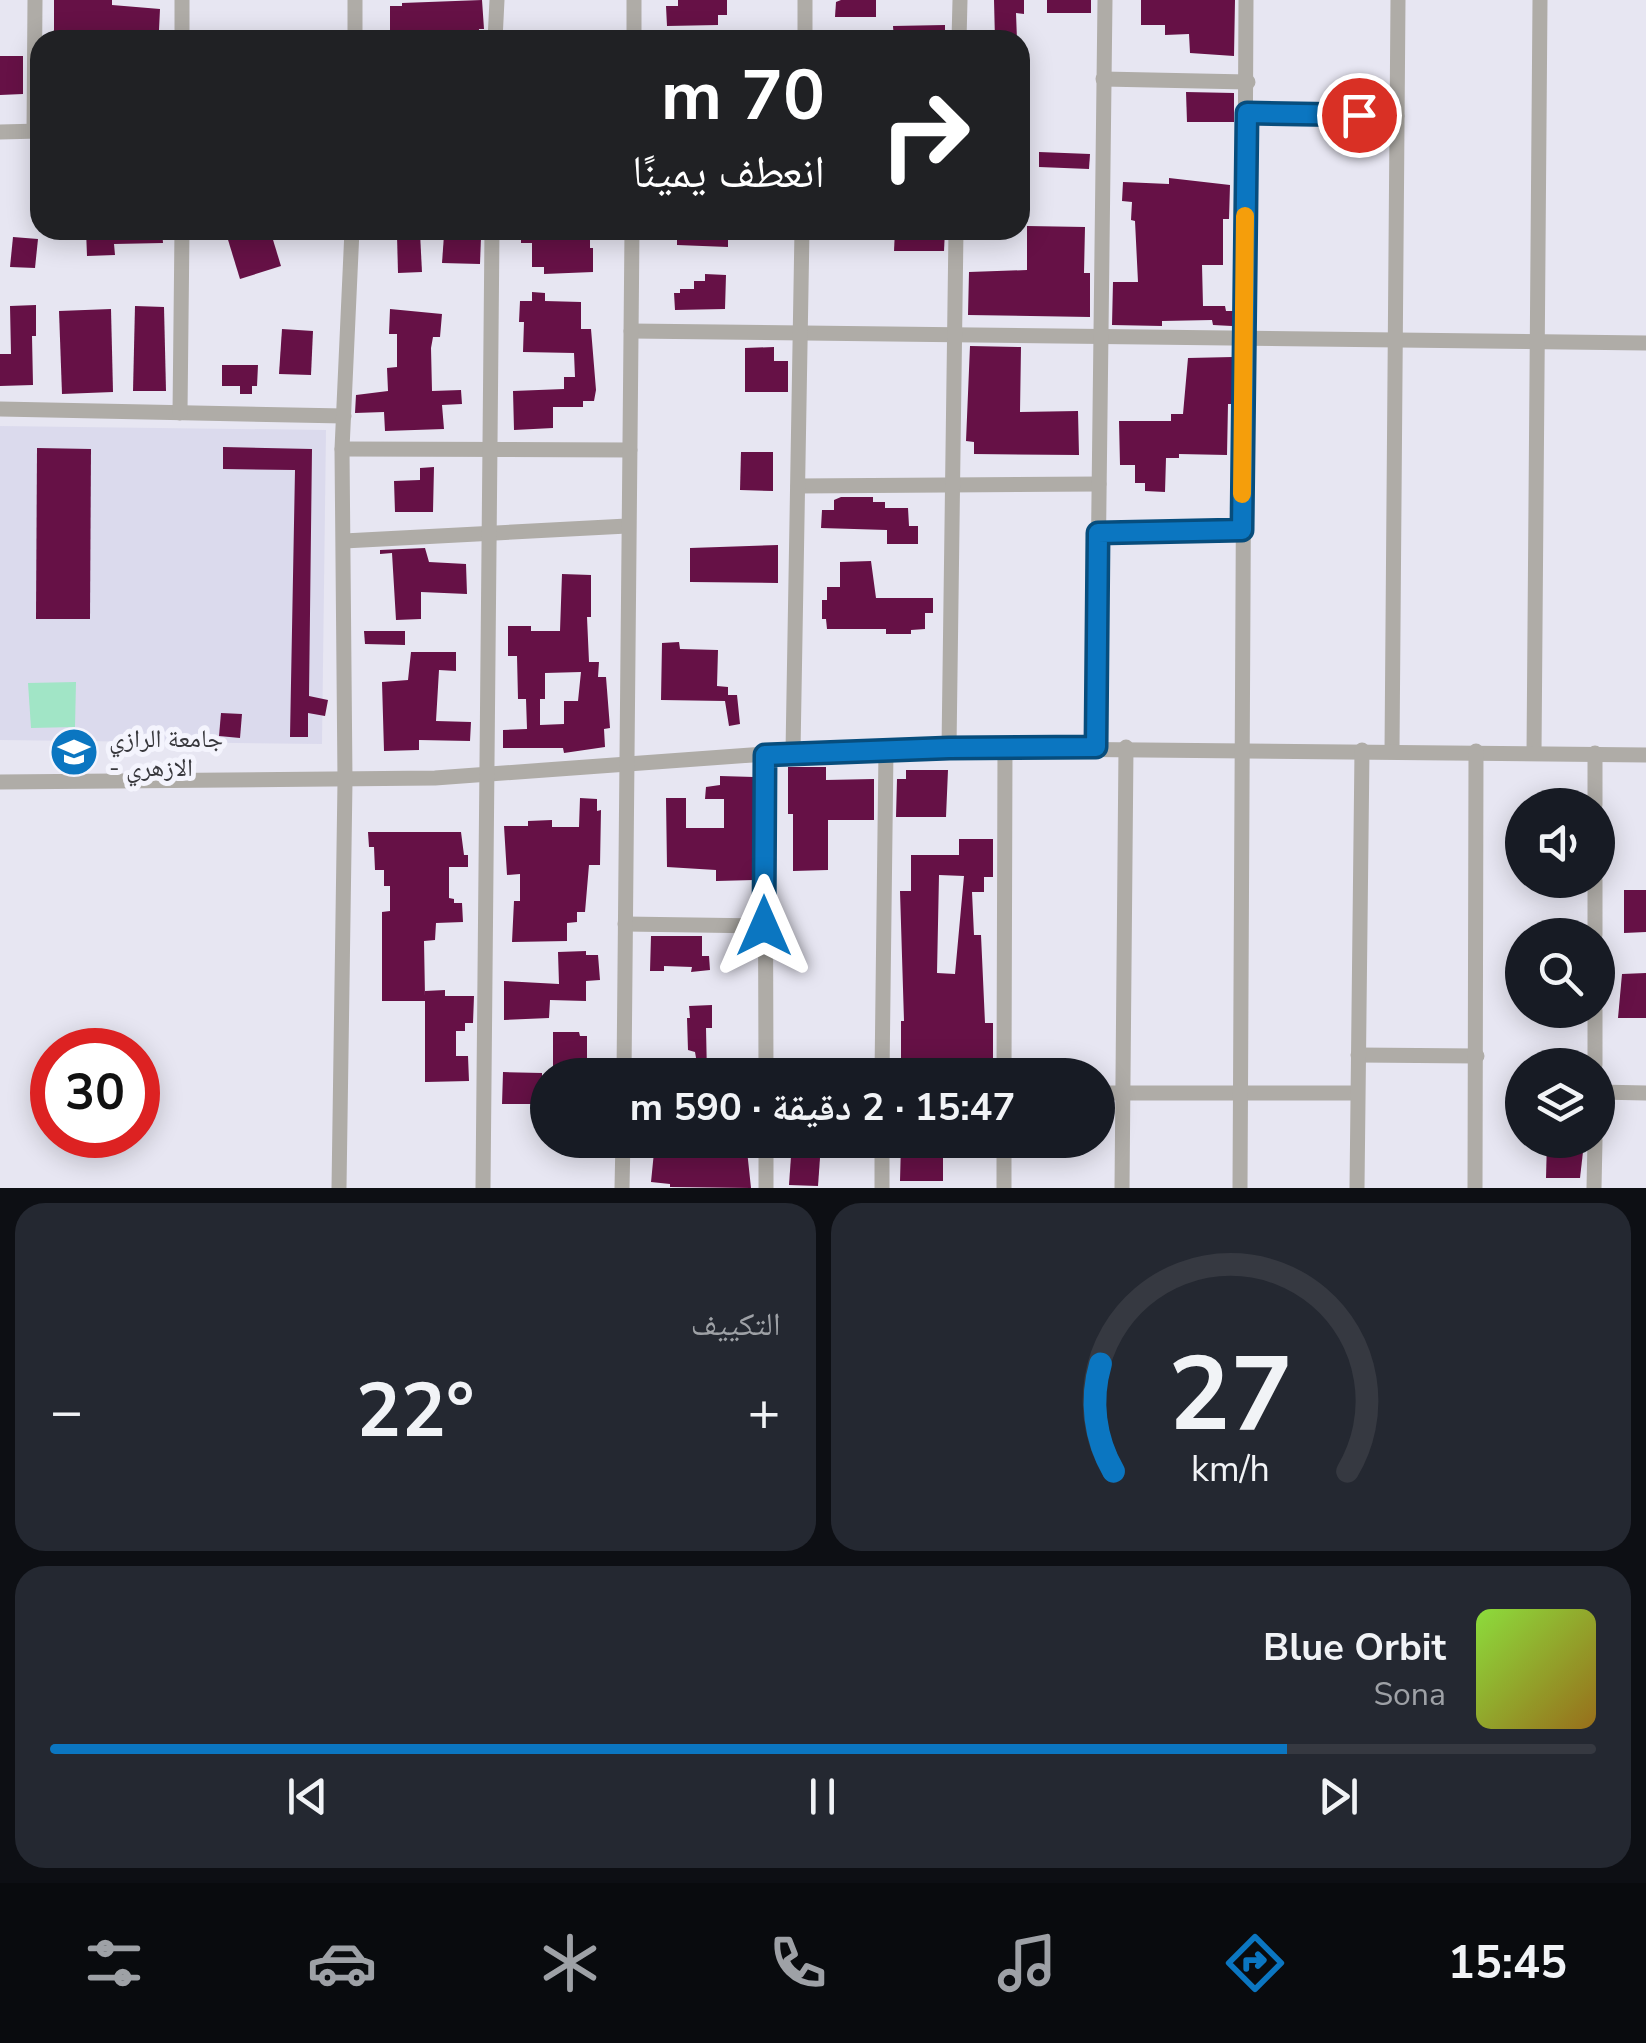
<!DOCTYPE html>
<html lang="ar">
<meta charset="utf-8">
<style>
:root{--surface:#171b24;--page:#242831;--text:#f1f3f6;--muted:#9ea1a6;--line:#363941;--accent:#0b76c1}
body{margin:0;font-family:"Nunito Sans","Noto Naskh Arabic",sans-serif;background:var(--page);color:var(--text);direction:rtl;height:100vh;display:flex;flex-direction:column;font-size:38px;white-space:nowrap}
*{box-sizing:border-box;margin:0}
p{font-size:32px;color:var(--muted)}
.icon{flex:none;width:55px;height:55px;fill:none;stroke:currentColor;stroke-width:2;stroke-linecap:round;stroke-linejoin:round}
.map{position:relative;height:1188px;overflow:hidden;direction:ltr}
.details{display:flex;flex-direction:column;gap:15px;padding:15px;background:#0d0f14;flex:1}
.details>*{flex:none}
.top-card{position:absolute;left:30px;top:30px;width:1000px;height:210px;border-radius:30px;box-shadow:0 5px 25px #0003;direction:rtl;background:#202124;color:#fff;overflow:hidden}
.controls{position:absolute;left:1505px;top:788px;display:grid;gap:20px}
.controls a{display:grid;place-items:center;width:110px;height:110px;border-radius:50%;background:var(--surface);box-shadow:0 5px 25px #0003;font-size:50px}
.speed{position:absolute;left:30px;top:1028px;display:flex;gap:20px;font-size:50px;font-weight:700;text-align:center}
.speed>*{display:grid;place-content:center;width:130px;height:130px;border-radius:50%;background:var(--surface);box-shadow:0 5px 25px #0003;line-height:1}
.speed .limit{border:15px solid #d22;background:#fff;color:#111}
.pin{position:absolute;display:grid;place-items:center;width:85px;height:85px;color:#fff;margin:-42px;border:5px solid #fff;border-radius:50%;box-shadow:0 2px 10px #0007}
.me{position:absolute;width:110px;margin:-55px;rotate:0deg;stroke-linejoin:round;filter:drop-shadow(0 0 8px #0008)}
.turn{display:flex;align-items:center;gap:35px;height:210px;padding:0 40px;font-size:45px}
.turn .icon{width:130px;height:130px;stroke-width:2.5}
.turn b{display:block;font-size:70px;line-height:85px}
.big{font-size:75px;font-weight:700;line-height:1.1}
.details .tile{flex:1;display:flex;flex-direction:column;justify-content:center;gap:15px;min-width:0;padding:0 35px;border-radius:30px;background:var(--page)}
.details .dial{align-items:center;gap:0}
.dial svg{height:260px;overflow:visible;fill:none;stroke:var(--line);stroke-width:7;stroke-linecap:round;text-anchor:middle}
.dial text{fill:var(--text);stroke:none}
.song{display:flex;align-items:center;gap:30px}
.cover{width:120px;height:120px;border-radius:15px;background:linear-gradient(135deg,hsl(90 70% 55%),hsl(40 70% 35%))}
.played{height:10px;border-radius:5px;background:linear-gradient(90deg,var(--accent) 80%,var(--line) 80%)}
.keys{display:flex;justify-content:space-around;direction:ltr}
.heat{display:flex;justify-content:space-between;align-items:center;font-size:55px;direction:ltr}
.details .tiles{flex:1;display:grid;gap:15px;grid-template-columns:1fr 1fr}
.tile:last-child{grid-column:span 2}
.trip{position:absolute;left:530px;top:1058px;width:585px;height:100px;border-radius:50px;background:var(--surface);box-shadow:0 5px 25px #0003;font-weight:700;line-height:100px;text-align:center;direction:rtl}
.tab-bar{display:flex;height:160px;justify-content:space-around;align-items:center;background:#090b0e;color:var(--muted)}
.tab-bar .icon{width:70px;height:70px}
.tab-bar .on{color:var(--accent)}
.tab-bar b{font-size:45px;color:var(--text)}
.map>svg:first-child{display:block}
.built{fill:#dbdaed}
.green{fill:#a1e5c6}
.building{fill:#661146;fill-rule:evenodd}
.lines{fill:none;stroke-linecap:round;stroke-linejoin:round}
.minor{stroke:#afaca7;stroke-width:15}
.route-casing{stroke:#074d7d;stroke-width:25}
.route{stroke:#0b76c1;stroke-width:18}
.slow{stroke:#f59e0b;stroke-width:18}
.labels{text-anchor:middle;stroke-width:10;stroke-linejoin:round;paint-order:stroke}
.poi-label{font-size:25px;fill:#38383d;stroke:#f4f4fd;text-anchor:start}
</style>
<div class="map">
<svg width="1646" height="1188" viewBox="0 0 1646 1188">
<rect width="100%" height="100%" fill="#e7e6f2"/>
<!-- built -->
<polygon class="built" points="0,426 326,430 322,744 0,740"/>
<!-- green -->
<polygon class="green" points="76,682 75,727 31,728 28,683"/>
<!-- building -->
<g class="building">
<polygon points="54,0 112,0 112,5 160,9 159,30 154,30 153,40 54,40"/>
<polygon points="482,0 484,29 479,29 478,40 390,40 390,6 402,6 402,3"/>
<polygon points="678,0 727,0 727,15 718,15 718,25 667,26 666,6 678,6"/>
<polygon points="841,0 876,0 876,17 835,17 836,2"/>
<polygon points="994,0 1024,0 1024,14 1016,13 1017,40 995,40"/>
<rect x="1047" y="0" width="44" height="13"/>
<polygon points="1141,0 1235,0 1234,56 1190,53 1189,34 1165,35 1165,25 1141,25"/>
<polygon points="945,25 945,40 894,40 893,26"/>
<polygon points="0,56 23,56 23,94 0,95"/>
<polygon points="1186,92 1234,93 1234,122 1187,122"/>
<polygon points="1039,152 1090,154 1089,169 1039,167"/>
<polygon points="1169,178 1230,185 1229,219 1223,219 1223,265 1202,265 1203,306 1225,306 1226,311 1233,311 1232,326 1213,325 1212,320 1162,321 1162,326 1112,325 1113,282 1138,282 1135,221 1131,220 1132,202 1122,201 1123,182 1169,184"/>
<polygon points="1027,226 1085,227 1084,273 1090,273 1090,317 968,315 969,272 1027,270"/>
<polygon points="86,230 162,230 163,243 114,244 115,255 87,256"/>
<polygon points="225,230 270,230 281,266 240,279"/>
<polygon points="521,230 586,230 586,240 590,240 590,248 593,248 593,272 544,274 544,267 532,267 532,243 521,243"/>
<polygon points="677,230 728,230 728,247 677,245"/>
<polygon points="895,230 945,230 944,251 894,251"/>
<polygon points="420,233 422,272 398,273 397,235"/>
<polygon points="444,235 481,237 480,264 442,263"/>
<polygon points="13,237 38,239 35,268 10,267"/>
<polygon points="705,274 726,275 725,309 675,310 674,293 680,293 680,289 694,289 694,281 705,281"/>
<polygon points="532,292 545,293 545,301 581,302 581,329 591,329 596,390 594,401 583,401 583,407 553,407 553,428 514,430 513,391 564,389 564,377 575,377 574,353 523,352 524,322 519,322 520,301 532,301"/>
<polygon points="36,305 36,336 32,336 33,385 0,386 0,354 11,354 10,306"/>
<polygon points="135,306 164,307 166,391 133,391"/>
<polygon points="111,309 113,392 62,394 59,311"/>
<polygon points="390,309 442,314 440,337 433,337 431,348 432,391 461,390 462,404 442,405 444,429 385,431 384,412 355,413 356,395 388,391 387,368 397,367 397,334 389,334"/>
<polygon points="282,329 313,331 311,375 279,374"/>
<polygon points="970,346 1021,347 1020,412 1078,411 1079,455 974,454 974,442 966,441"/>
<polygon points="774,347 774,361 788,361 788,392 745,392 745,348"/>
<polygon points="1233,357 1233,404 1228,404 1227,455 1179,454 1179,458 1166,458 1165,492 1145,491 1145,483 1135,483 1135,465 1120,465 1119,421 1171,421 1171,414 1183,414 1188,358"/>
<polygon points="222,365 258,365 257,386 252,386 252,394 240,394 240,386 222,386"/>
<polygon points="223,447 312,449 309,696 328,700 325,716 308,713 308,737 290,737 295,470 223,469"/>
<polygon points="37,448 91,449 90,619 36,619"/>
<polygon points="741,452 773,452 773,491 740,490"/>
<polygon points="434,467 433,512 395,512 394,481 420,480 420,468"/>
<polygon points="841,497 873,497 873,502 885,502 885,508 908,508 909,526 918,526 918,544 887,544 887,530 821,528 822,510 834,510 834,500"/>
<polygon points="778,545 778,583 690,582 690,548"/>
<polygon points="425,548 429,562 466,564 467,594 421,592 421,619 396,620 392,553 380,554 380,550"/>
<polygon points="871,561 876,598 933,598 933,613 925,613 925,629 911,630 911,634 886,634 886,629 827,629 826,619 822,619 822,600 827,600 827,587 840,587 840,562"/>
<path d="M 562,574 L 591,575 L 591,617 L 587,617 L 589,662 L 599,662 L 598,677 L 606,677 L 610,728 L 604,729 L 605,747 L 564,753 L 563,748 L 503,748 L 503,730 L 527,729 L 526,699 L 518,699 L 517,656 L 508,656 L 508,626 L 531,626 L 531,631 L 560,631 ZM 581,672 L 578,701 L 564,701 L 564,724 L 540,725 L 540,699 L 545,699 L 545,673 Z"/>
<polygon points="364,631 405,631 405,645 365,644"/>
<polygon points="679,642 680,649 718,650 717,686 728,687 728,695 737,695 740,724 729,726 725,701 661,700 662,643"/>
<polygon points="411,652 456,652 456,671 439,670 436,721 471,722 470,741 419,740 419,750 384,751 382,682 408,680"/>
<polygon points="221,713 242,714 240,738 219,736"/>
<polygon points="788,767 826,767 826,780 874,779 874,820 828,820 828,870 793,871 793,814 788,814"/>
<polygon points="906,770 948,770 946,817 896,817 897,779 906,779"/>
<polygon points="720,776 754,777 754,880 716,881 716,870 667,867 666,798 686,798 686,828 724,828 724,799 705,799 706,787 720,785"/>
<polygon points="580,798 597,799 597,811 601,810 600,865 589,865 585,912 577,912 577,922 567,923 567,941 512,942 514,901 520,901 520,874 507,875 504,826 528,826 528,821 552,820 552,827 579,827"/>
<polygon points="368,832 461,832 464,855 468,855 468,867 449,867 449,898 454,899 454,903 462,903 463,922 436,923 435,940 424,941 425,997 425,991 445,990 445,996 474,996 473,1023 465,1023 465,1031 456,1031 456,1056 468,1056 469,1081 425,1082 425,1001 382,1001 382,912 390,911 390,886 384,886 384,870 375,870 374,847 369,847"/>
<path d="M 959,839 L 993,839 L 993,877 L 984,877 L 984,892 L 972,892 L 974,935 L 981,935 L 985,1023 L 993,1023 L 993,1073 L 901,1069 L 901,1021 L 904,1021 L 900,891 L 911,891 L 911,855 L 959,855 ZM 939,875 L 964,876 L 955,974 L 937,973 Z"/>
<polygon points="1624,890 1646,890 1646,932 1624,933"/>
<polygon points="651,936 702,936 702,956 709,956 710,970 691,972 692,967 664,966 664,971 650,971"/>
<polygon points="586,951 586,955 598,955 600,980 586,981 586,1001 550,1000 549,1018 504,1020 504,981 559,984 558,952"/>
<polygon points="1646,973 1646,1018 1618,1018 1622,974"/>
<polygon points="712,1005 712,1028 706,1028 707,1075 699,1075 695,1052 688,1050 687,1018 690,1018 689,1006"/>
<polygon points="553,1032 579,1032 580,1036 587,1036 587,1075 553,1075"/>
<polygon points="503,1072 542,1073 542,1104 502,1104"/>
<polygon points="672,1140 687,1140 686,1145 718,1147 718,1142 746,1141 751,1188 670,1187 670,1184 651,1182 654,1152 670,1154"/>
<polygon points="1547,1140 1584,1143 1580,1178 1546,1178"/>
<polygon points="792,1142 821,1144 818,1186 789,1185"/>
<polygon points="901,1143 958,1146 957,1157 943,1158 943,1181 900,1181"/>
</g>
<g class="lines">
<!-- minor -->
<g class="minor">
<polyline points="182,0 182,40"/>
<polyline points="355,0 355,40"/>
<polyline points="495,40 497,0"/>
<polyline points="634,40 634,0"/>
<polyline points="805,40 805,0"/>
<polyline points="959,40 960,0"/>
<polyline points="1103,79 1248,82"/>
<polyline points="1247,113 1397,116"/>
<polyline points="34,131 35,0"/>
<polyline points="0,132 40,131"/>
<polyline points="631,331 1646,343"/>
<polyline points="0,409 344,416"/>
<polyline points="180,413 182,230"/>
<polyline points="342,449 630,450"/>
<polyline points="798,486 1099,484"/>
<polyline points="1098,533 1242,530"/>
<polyline points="344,541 627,526"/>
<polyline points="1096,747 1105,0"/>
<polyline points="949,748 956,230"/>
<polyline points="1392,751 1398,0"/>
<polyline points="793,752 802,230"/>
<polyline points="1534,753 1540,0"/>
<polyline points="765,755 766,1075"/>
<polyline points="0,782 435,778 793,752 949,748 1646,755"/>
<polyline points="1595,805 1595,753"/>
<polyline points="625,924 765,926"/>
<polyline points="1595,935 1595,880"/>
<polyline points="1358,1055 1477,1056"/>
<polyline points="1595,1065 1595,1010"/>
<polyline points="624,1075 632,230"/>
<polyline points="882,1075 886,750"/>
<polyline points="1004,1075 1005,747"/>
<polyline points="1598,1092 1646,1093"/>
<polyline points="1098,1093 1357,1093"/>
<polyline points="882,1140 882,1188"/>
<polyline points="1004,1140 1004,1188"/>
<polyline points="339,1188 345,781 342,449 352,230"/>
<polyline points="483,1188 492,230"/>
<polyline points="622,1188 623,1140"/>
<polyline points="766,1188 766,1140"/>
<polyline points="1122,1188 1126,747"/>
<polyline points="1240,1188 1246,0"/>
<polyline points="1357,1188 1362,750"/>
<polyline points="1475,1188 1476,751"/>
<polyline points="1594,1188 1595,1140"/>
</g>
</g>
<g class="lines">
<!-- route casing -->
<g class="route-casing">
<polyline id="route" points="764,926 765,755 949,748 1096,747 1098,533 1242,530 1247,113 1359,115"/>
</g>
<!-- route -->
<use href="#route" class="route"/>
<!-- slow -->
<polyline class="slow" points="1242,494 1245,216"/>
</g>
<!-- icons -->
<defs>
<g id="university-disc" transform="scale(2.5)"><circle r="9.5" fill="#0b76c1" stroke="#f4f4fd"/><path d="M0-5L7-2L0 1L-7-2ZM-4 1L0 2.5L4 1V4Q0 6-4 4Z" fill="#fff"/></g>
</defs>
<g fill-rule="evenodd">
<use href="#university-disc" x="74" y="752"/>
</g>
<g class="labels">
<!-- poi labels -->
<g class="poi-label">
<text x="109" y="747">جامعة الرازي<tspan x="109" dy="29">- الازهري</tspan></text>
</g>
</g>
</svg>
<div class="controls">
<a><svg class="icon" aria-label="sound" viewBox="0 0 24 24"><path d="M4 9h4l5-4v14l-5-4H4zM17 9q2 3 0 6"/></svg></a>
<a><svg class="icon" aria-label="search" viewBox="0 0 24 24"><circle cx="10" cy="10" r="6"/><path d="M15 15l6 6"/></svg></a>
<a><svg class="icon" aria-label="layers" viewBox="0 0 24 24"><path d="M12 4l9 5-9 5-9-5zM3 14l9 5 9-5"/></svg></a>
</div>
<div class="speed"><div class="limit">30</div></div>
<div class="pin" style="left:1359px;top:115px;background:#d93025"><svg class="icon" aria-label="arrive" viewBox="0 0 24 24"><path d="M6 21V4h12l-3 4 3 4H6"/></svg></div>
<svg class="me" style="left:764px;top:926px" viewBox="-20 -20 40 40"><path d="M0-17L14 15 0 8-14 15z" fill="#0b76c1" stroke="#fff" stroke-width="4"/></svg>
<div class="trip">15:47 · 2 دقيقة · 590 m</div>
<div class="top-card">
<div class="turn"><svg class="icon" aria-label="right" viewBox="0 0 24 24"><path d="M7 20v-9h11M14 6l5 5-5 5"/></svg><div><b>70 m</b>انعطف يمينًا</div></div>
</div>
</div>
<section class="details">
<div class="tiles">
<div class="tile dial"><svg viewBox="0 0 100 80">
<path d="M14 69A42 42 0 1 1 86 69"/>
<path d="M14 69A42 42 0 0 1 10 36" stroke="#0b76c1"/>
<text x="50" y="56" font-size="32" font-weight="700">27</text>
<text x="50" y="72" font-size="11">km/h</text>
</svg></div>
<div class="tile"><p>التكييف</p>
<div class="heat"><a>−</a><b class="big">22°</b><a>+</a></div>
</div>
<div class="tile">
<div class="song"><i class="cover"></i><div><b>Blue Orbit</b><p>Sona</p></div></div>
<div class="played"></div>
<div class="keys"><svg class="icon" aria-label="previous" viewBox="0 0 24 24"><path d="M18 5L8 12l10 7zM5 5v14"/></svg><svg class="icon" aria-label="pause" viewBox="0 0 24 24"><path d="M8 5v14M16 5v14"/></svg><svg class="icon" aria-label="next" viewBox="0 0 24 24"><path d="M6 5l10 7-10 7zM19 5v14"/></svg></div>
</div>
</div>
</section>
<nav class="tab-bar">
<b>15:45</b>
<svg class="icon on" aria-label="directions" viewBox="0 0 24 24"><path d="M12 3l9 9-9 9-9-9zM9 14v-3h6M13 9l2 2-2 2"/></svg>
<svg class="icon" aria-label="music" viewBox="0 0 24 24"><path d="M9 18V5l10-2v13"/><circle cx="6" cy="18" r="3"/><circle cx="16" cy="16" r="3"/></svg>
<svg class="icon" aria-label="phone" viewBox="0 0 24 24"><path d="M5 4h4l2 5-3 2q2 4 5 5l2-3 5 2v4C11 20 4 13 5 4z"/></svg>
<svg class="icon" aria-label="climate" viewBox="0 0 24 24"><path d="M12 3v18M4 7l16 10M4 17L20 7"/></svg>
<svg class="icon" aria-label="car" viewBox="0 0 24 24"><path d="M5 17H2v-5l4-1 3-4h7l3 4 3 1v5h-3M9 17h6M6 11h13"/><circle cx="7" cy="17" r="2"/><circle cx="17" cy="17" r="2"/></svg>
<svg class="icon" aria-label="filters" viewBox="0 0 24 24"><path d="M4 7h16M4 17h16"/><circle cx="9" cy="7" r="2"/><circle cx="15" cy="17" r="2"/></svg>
</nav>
